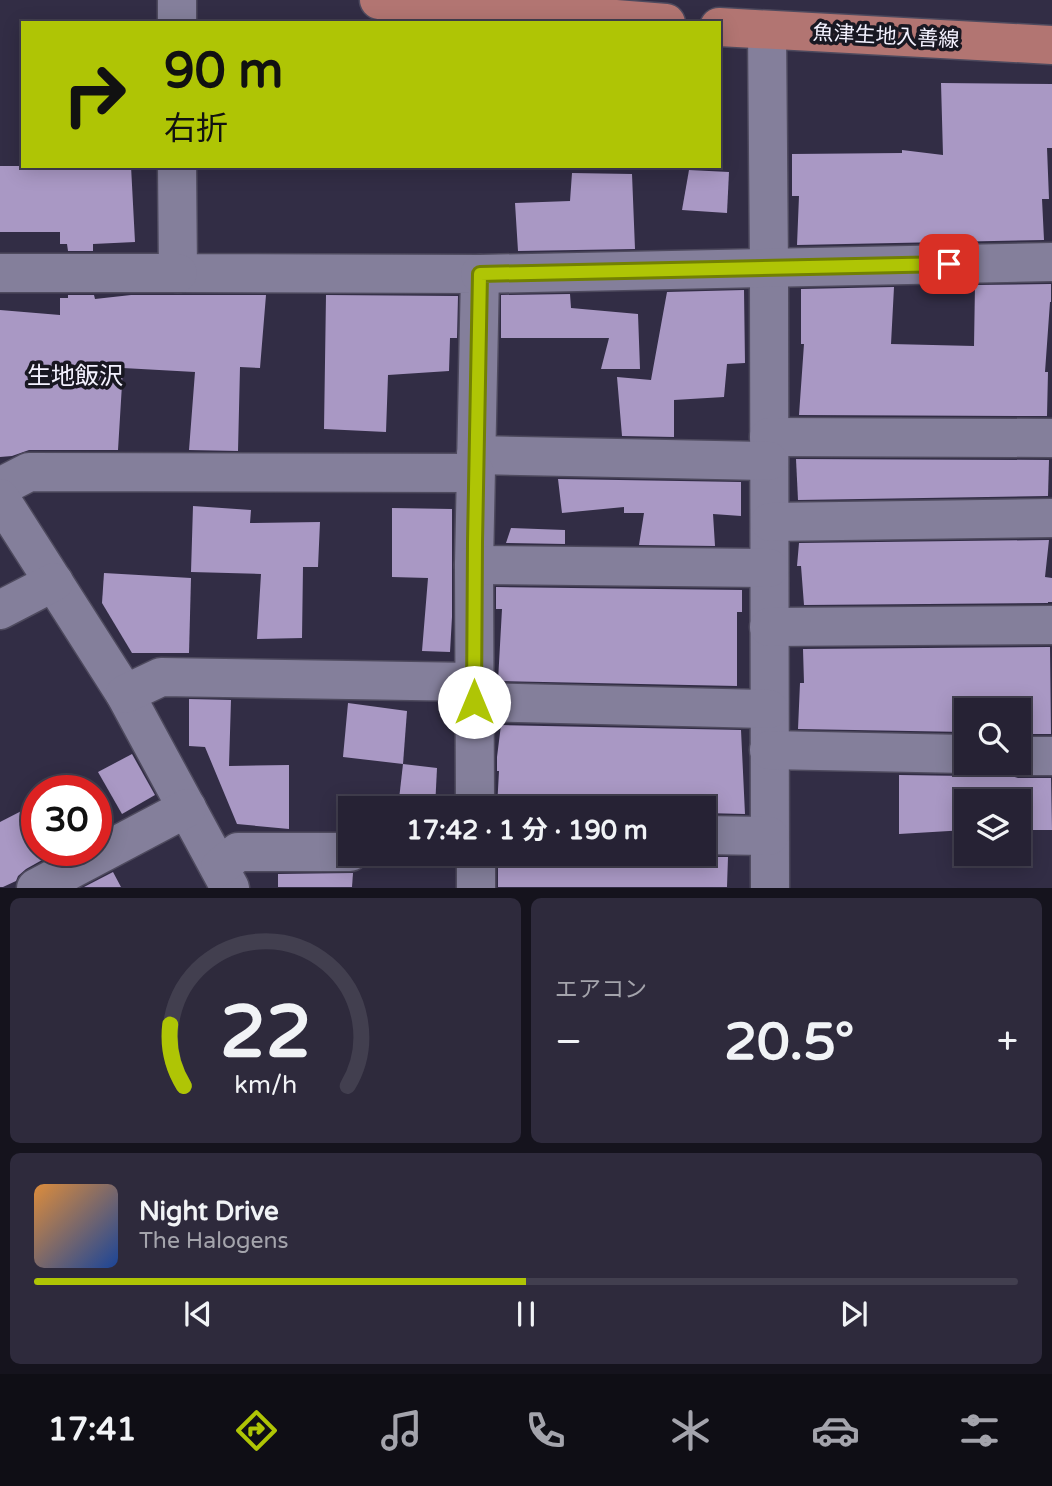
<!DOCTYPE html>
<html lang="ja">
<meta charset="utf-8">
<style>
:root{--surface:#262234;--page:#2e2a3c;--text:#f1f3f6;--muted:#a4a4ac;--line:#423f4f;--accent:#afc505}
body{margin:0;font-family:"Varela Round","Noto Sans JP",sans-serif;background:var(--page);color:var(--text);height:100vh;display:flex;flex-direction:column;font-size:26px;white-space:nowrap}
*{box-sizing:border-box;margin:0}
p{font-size:23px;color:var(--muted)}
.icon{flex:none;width:38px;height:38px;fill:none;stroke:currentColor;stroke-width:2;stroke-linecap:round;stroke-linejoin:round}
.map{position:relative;height:888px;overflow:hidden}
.details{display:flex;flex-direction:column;gap:10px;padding:10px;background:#15131d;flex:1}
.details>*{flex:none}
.guide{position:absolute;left:21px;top:21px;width:700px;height:147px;border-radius:0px;box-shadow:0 4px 18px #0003,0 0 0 2px var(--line);background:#afc505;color:#111;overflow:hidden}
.buttons{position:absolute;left:954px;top:698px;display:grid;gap:14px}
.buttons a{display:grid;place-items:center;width:77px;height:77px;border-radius:0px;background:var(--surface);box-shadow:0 4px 18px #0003,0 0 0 2px var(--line);font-size:35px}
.speed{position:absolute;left:21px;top:775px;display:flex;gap:14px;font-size:35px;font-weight:700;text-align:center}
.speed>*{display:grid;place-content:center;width:91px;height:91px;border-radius:50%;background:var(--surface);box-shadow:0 4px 18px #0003,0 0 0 2px var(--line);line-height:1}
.speed .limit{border:10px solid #d22;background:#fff;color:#111}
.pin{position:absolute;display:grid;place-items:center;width:60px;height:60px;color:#fff;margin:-30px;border-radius:14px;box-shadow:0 4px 10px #0006}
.me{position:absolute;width:77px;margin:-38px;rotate:0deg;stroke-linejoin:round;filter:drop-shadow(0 0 5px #0008)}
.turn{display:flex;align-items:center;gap:24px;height:147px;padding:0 28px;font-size:32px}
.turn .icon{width:91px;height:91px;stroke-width:2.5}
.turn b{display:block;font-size:49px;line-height:60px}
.big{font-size:52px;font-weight:700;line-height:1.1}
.details .card{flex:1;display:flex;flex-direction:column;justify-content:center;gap:10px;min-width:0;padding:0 24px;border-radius:10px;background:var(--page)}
.details .dial{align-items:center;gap:0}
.dial svg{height:182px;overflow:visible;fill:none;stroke:var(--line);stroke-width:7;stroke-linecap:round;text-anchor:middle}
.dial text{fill:var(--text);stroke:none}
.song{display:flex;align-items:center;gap:21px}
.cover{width:84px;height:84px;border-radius:10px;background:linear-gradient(135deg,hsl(30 70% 55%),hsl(220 70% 35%))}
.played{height:7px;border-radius:4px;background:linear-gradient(90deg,var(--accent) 50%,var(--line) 50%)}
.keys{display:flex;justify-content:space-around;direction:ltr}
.heat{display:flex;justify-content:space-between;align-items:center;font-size:38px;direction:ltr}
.details .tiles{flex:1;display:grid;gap:10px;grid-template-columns:1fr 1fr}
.card:last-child{grid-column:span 2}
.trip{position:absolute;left:338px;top:796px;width:378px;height:70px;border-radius:0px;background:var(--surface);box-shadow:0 4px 18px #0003,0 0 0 2px var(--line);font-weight:700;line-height:70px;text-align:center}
.tab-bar{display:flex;height:112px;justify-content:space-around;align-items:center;background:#0f0e15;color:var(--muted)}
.tab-bar .icon{width:49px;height:49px}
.tab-bar .selected{color:var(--accent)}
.tab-bar b{font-size:32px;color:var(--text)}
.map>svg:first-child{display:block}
.building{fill:#a998c4}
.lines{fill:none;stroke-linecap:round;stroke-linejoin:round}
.minor-casing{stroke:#4e4a5e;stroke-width:41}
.major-casing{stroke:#4e4a5e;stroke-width:41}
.minor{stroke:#847f9b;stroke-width:38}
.major{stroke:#b27572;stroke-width:38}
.route-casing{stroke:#728003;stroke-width:18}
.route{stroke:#afc505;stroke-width:12}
.labels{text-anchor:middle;stroke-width:7;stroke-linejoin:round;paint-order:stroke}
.street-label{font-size:21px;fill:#f4f2ff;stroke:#191822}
.quarter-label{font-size:24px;fill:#f4f2ff;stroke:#191822}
</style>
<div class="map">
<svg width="1052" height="888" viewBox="0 0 1052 888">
<rect width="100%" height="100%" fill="#322d45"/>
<!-- building -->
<g class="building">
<polygon points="941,83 1052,84 1052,148 1047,148 1049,199 1042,199 1044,240 797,245 799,196 792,196 792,154 902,153 902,150 943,155"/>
<polygon points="0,166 131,166 135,242 93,244 93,251 68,251 67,244 60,244 60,232 0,232"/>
<polygon points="689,170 729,172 727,213 682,210"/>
<polygon points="572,173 632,174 635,249 518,251 515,203 570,201"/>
<polygon points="1051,284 1051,302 1050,302 1045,372 1048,372 1047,416 799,415 804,344 801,344 801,289 894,287 891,344 974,346 975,285"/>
<polygon points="744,290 745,363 727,364 724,397 674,400 674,437 622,436 617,377 651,380 667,292"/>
<polygon points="570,294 571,308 638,314 640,369 601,369 609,338 501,338 501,295"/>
<polygon points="68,295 94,295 95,299 131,295 266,295 260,368 240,367 238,451 189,450 195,372 123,368 118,450 29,450 12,456 0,457 0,310 60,315 60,298 68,298"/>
<polygon points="326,295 458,296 457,338 450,338 449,371 388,375 386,432 324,429"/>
<polygon points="796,459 1049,460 1048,496 798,500"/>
<polygon points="558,479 741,482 741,516 713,514 715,546 639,545 644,513 624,513 624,507 562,513"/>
<polygon points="193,506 251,510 250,523 320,522 318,567 303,567 302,638 257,639 261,574 191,572"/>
<polygon points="392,508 452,509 452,617 450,652 422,651 428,578 392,577"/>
<polygon points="511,528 565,530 565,544 506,543"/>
<polygon points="1049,540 1045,577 1052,578 1052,602 1048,602 1048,603 804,605 801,566 797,566 799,543"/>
<polygon points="104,573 191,578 189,653 132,653 102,603"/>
<polygon points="496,587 742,590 742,612 737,612 737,686 498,681 502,609 496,609"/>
<polygon points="1050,647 1051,734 1018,734 1018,710 966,710 966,732 798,729 800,683 804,683 803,649"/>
<polygon points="189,699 231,700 229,766 289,765 289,829 237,824 205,747 189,746"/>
<polygon points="348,703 407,711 403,764 343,757"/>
<polygon points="501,725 741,730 745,814 704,813 704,808 497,808 499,771 497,771 497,757"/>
<polygon points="132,754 155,795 122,814 98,772"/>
<polygon points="403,764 437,768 435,808 398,808"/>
<polygon points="979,771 1003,771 1008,775 1018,778 1051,778 1052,830 1018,830 1018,802 966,802 966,830 899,834 899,775 966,776"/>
<polygon points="37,803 37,850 60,850 26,869 18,876 16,881 3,887 0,887 0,822"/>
<polygon points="498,854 693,854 704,857 728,857 727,887 498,887"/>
<polygon points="113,872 121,887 84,887"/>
<polygon points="353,873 352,887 278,887 278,874"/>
</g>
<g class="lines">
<!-- minor casing -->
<g class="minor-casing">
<g id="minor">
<polyline points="177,0 177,23"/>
<polyline points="767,30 769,268 770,888"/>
<polyline points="177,166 178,273 480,274 474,565 475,808"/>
<polyline points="0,273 178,273"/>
<polyline points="480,274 1052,262"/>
<polyline points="769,437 1052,438"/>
<polyline points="476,455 769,461"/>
<polyline points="0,487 29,472 475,473"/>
<polyline points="0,498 125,694 230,888"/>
<polyline points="770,522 1052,518"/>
<polyline points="474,565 769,568"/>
<polyline points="0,610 54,582"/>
<polyline points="769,627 1052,625"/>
<polyline points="125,694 161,677 474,682"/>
<polyline points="474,702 769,709"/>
<polyline points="769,750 966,754"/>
<polyline points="1018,756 1052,756"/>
<polyline points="704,835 769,836"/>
<polyline points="476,854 476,888"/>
<polyline points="220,867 238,852 350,852"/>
<polyline points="36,888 187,808"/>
</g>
</g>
<!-- major casing -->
<g class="major-casing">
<g id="major">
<polyline points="379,0 666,23"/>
<polyline points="719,27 1052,45"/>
</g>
</g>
<!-- minor -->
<use href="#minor" class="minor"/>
<!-- major -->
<use href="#major" class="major"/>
</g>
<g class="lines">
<!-- route casing -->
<g class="route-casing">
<polyline id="route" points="474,702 475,542 480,274 949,264"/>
</g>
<!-- route -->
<use href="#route" class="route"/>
</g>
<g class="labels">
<!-- street labels -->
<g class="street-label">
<text transform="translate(886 36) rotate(3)" y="7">魚津生地入善線</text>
</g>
<!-- quarter labels -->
<g class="quarter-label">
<text x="75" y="384">生地飯沢</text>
</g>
</g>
</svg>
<div class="buttons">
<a><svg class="icon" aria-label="search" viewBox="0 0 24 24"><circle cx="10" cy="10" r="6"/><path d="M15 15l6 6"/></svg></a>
<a><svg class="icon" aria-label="layers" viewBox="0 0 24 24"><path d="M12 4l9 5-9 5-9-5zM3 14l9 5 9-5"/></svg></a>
</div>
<div class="speed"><div class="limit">30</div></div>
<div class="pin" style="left:949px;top:264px;background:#d93025"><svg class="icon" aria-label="arrive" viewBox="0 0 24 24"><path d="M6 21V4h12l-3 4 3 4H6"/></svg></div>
<svg class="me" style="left:474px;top:702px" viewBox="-20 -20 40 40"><circle r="19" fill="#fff"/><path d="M0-13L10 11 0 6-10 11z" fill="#afc505"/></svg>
<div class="trip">17:42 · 1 分 · 190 m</div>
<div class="guide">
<div class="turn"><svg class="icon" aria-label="right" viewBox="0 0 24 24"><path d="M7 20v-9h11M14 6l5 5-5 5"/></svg><div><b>90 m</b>右折</div></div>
</div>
</div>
<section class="details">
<div class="tiles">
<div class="card dial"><svg viewBox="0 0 100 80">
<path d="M14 69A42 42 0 1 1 86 69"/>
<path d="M14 69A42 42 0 0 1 8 42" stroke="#afc505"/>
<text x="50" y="56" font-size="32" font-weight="700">22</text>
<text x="50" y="72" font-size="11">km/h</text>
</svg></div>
<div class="card"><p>エアコン</p>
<div class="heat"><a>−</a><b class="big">20.5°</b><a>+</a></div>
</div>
<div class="card">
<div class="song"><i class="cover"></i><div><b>Night Drive</b><p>The Halogens</p></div></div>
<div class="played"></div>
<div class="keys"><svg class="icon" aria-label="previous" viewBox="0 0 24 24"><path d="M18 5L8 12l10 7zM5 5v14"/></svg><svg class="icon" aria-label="pause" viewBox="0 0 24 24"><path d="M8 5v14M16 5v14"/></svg><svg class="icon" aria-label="next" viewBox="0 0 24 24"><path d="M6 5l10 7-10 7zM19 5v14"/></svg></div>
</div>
</div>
</section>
<nav class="tab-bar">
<b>17:41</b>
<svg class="icon selected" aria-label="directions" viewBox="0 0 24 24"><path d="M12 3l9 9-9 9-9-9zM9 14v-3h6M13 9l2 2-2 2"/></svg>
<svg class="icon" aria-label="music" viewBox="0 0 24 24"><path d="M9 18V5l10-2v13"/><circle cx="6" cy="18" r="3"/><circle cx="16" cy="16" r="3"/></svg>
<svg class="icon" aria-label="phone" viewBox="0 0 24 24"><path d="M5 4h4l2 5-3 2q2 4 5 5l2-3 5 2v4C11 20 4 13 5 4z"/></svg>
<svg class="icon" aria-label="climate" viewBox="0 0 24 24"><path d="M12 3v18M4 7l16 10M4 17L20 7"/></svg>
<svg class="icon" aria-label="car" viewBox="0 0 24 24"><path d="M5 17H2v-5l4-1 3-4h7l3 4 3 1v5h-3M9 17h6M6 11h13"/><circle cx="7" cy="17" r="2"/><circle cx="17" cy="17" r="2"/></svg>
<svg class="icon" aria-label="filters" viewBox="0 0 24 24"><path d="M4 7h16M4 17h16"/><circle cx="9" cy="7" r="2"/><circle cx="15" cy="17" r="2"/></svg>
</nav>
